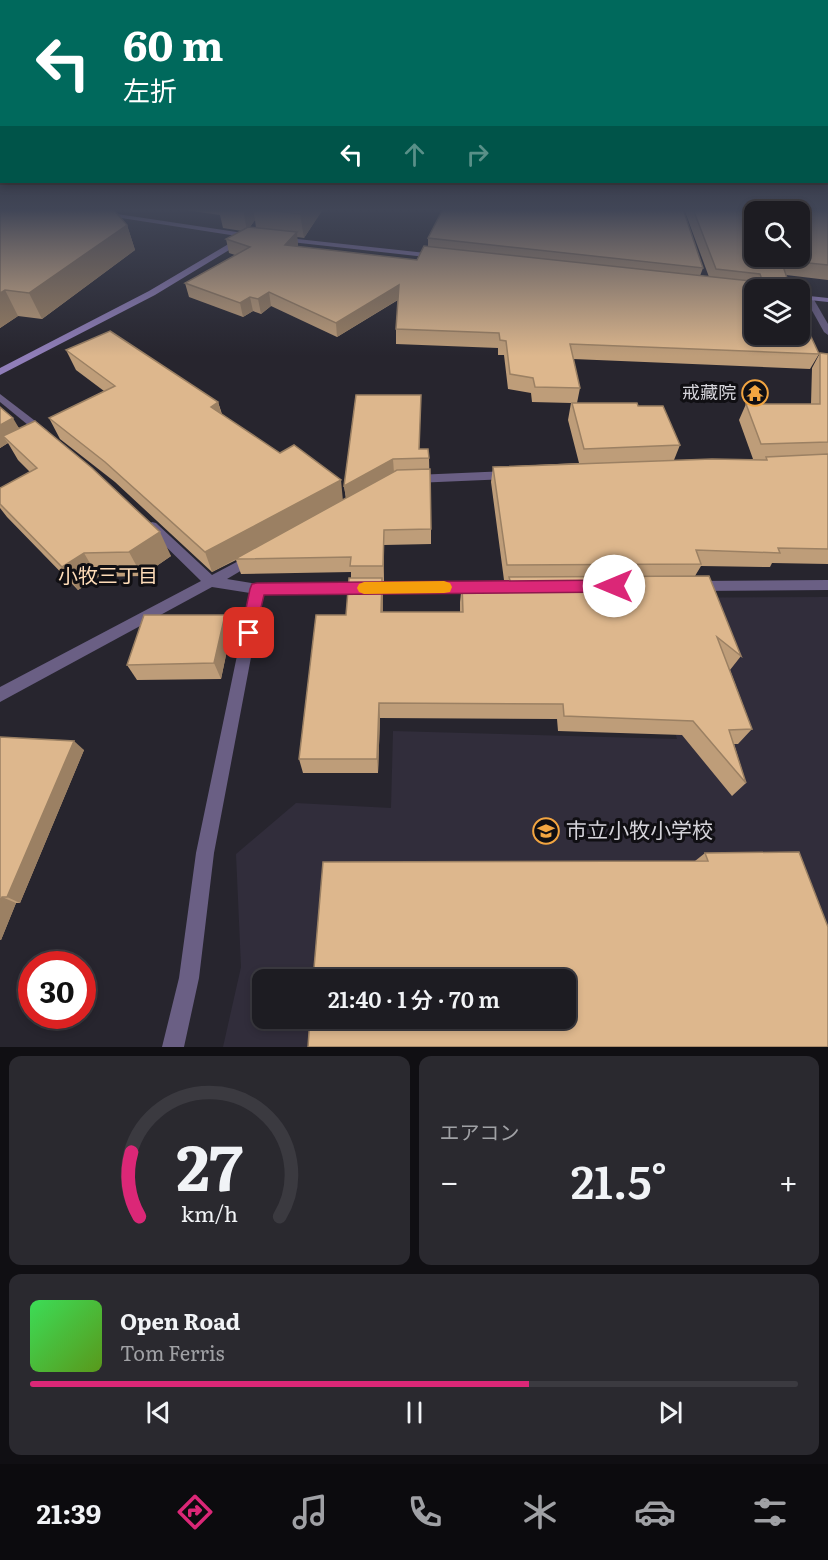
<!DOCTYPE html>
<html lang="ja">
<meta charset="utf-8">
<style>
:root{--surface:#1d1c22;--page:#2a292f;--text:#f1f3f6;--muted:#a0a1a5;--line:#3b3a40;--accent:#db2777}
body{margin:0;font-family:Literata,"Noto Sans JP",serif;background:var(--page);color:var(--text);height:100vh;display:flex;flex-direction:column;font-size:22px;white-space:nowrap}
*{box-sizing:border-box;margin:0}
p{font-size:20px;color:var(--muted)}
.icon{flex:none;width:33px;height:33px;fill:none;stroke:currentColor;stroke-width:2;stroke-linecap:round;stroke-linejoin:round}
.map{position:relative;height:1047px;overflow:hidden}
.side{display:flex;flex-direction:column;gap:9px;padding:9px;background:#100f13;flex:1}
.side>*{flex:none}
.banner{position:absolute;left:0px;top:0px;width:828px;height:183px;box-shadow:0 3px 9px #0003,0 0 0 2px var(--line);background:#00695c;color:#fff;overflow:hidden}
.tools{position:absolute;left:744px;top:201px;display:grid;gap:12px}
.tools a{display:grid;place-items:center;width:66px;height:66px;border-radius:12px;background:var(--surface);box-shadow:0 3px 9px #0003,0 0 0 2px var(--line);font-size:30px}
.speed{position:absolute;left:18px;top:951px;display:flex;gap:12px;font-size:30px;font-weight:700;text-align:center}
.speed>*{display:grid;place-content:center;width:78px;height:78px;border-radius:50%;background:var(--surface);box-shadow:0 3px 9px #0003,0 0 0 2px var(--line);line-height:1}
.speed .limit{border:9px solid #d22;background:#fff;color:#111}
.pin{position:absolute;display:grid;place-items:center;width:51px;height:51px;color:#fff;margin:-26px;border-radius:12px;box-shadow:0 3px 9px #0006}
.me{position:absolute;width:66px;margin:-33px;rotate:270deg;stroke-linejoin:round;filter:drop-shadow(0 0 4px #0008)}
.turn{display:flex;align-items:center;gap:21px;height:126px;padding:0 24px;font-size:27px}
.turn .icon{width:78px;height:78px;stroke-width:2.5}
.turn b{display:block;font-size:42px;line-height:51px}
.lanes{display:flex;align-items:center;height:57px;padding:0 24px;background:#0003;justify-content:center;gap:30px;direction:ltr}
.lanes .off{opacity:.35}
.big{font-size:45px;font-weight:600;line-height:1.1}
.side .card{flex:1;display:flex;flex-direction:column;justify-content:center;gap:9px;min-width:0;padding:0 21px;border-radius:12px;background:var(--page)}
.side .dial{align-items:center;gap:0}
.dial svg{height:156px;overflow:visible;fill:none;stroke:var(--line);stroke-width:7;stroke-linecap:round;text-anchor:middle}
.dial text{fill:var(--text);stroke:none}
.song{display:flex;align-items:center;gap:18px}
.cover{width:72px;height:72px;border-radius:9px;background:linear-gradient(135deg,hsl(130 70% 55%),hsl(90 70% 35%))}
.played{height:6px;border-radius:3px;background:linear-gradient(90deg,var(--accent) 65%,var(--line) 65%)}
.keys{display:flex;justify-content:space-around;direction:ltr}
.heat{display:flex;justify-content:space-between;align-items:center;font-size:33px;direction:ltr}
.side .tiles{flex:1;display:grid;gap:9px;grid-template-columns:1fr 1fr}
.card:last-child{grid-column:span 2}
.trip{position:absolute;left:252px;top:969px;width:324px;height:60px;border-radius:12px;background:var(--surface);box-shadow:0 3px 9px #0003,0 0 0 2px var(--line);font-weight:600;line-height:60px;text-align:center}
.tabs{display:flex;height:96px;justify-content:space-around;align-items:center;background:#0c0b0e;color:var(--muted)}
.tabs .icon{width:42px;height:42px}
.tabs .selected{color:var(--accent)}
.tabs b{font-size:27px;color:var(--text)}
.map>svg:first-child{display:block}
.built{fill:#312d3b;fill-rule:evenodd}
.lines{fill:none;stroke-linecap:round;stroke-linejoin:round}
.street{fill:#6a5f84;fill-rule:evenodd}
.secondary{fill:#907eb9;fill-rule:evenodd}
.wall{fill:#be9d79;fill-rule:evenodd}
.shaded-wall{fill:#9b8063}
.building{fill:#ddb78d;stroke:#9b8063;stroke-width:1.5;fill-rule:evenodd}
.route{fill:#db2777;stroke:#8e194d;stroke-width:1.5}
.slow{fill:#f59e0b}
.labels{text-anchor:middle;stroke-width:6;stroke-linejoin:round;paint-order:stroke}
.poi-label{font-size:18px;fill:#d5d4da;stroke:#100f13;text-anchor:end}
.neighbourhood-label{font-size:20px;fill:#fedcb8;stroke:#100f13}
.near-poi-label{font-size:21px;fill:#d5d4da;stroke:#100f13;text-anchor:start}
</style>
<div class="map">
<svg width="828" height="1047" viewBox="0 0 828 1047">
<rect width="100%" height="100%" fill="#27252e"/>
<!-- built -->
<path class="built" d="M 828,597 L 828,1047 L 223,1047 L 241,967 L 236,854 L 296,803 L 391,808 L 393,731 L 677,739 L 637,598 ZM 262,980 L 566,980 L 566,1018 L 262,1018 Z"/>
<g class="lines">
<!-- street -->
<g class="street">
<polygon points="806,296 813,298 828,324 828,335 824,332 805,298"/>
<polygon points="0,394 47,430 48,432 47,434 39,434 0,402"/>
<polygon points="508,471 514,475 508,479 415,483 409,479 415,475"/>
<polygon points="152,522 156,523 212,575 246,557 254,557 256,560 254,563 227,579 257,584 476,582 481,583 483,587 481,591 476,592 263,594 214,853 199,978 184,1047 162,1047 179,978 196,853 250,593 212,587 0,702 0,687 201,581 148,529 146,526"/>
<polygon points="828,580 828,590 697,591 692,590 690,586 692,582 697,581"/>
</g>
<!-- secondary -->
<g class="secondary">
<polygon points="104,212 250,234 254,236 250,238 102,215 101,214"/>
<polygon points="279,237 435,254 439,256 435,258 282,241 278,239"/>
<polygon points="237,239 244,241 155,295 0,375 0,368 149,291"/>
<polygon points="800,295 828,298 828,302 800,299"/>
</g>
</g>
<!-- wall -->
<g class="wall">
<polygon points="0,209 127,225 135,250 42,319 18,316 0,328"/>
<path d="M 178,209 L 323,209 L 304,238 L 297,237 L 298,246 L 297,247 L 417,260 L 428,246 L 428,238 L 703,268 L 700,276 L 709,277 L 684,209 L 828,209 L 828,280 L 786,275 L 754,290 L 819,354 L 810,369 L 573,359 L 580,388 L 577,403 L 638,406 L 680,445 L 674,460 L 753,459 L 739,420 L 746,404 L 811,404 L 812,368 L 820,353 L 828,354 L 828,564 L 772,563 L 770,567 L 701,566 L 695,576 L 741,656 L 730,670 L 752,729 L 738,744 L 734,744 L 746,783 L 732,796 L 682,735 L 558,731 L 557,719 L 380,718 L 378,773 L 303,773 L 299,759 L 346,615 L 351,578 L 351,572 L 241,574 L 236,560 L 212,572 L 115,482 L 60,439 L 49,418 L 104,391 L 76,370 L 66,350 L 218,402 L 222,414 L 343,500 L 346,498 L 344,486 L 356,395 L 429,458 L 431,529 L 431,544 L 384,545 L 384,581 L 382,581 L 383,612 L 460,612 L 460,602 L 462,584 L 508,584 L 509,580 L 504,580 L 491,482 L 493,467 L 579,463 L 568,420 L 571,403 L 532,402 L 531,393 L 508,389 L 504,355 L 498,355 L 498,348 L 396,344 L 396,329 L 398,300 L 337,337 L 271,306 L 261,314 L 253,311 L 243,317 L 189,297 L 185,283 L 235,255 L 229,253 L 226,239 L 242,231 L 223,228 L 220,215 ZM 255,220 L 256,228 L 250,227 Z"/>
<polygon points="0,407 19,428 171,556 142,576 98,577 78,590 7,517 0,508 0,488 30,472 18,460 8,443 0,448"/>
<polygon points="231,631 221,679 137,680 127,665"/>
<polygon points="0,737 84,750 20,903 16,903 1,940 0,940"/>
<polygon points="705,853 828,927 695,861"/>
</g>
<!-- shaded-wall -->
<g class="shaded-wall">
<polygon points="243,209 253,209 255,220 247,231"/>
<polygon points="304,209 323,209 304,238 300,214"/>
<polygon points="127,225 135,250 42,319 29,293"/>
<polygon points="297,232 298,246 287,259 285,245"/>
<polygon points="399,285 399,299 337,337 336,323"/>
<polygon points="5,290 18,316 0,328 0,293"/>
<polygon points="269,292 271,306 261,314 258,299"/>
<polygon points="250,297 253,311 243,317 240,303"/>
<polygon points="218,402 224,423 211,407"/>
<polygon points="13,418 23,435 3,436 8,443 0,448 0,425"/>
<polygon points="393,459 394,473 346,499 344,486"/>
<polygon points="341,480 343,501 212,572 205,552"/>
<polygon points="384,530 384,581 383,566"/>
<polygon points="160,532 171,556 142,576 129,552"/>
<polygon points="84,553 98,577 78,590 62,567"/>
<polygon points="382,578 383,595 383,629 381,612"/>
<polygon points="225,615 231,631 221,679 214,663"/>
<polygon points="379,703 380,718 378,773 377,759"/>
<polygon points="74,741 84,750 20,903 7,897"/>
<polygon points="2,897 16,903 1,940 0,940 0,903"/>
</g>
<!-- building -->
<g class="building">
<polygon points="0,209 113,209 127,225 29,293 5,290 0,293"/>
<polygon points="258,209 304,209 300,214"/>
<polygon points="443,209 683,209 703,268 428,238"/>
<path d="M 693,209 L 828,209 L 828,265 L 781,260 L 791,290 L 754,290 L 754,334 L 800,334 L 800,313 L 819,354 L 570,344 L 580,388 L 535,387 L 533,378 L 510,374 L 506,341 L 500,340 L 499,333 L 396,329 L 399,285 L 336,323 L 269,292 L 258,299 L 250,297 L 240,303 L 185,283 L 250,247 L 226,239 L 248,227 L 297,232 L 285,245 L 417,260 L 424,246 L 760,282 L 762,280 L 760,274 L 716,269 ZM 754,212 L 800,212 L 800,256 L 754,256 Z"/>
<polygon points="110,331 218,402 211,407 280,453 294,445 341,480 205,552 105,462 49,418 115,386 66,350"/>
<polygon points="820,353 828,354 828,442 761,444 746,404 820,404"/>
<polygon points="356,395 421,395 419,449 428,449 429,458 393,459 344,486"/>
<polygon points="572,403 637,403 638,406 663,406 680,445 584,449"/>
<polygon points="0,407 13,418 0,425"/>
<polygon points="35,421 92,468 160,532 129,552 84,553 62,567 0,504 0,488 37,468 3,436"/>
<polygon points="828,454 828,549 778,548 780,553 696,550 701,564 507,565 493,467 712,459 767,460 766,457"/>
<polygon points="430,469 431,529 384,530 383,566 350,566 351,557 235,559 397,470"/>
<polygon points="709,576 741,656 717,637 752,729 729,730 746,783 693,721 564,716 563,704 379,703 377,759 299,759 316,615 346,615 349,578 382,578 381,612 463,612 462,584 511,584 509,577"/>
<polygon points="144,615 225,615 214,663 127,665"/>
<polygon points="0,737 74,741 7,897 2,897 0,903"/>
<polygon points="799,852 828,927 828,1047 308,1047 310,1018 566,1018 566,980 313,980 323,862 708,861 705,853"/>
</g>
<!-- sky -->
<linearGradient id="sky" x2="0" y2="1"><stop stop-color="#151419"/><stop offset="0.59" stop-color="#414657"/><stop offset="1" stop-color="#414657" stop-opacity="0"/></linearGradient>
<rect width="828" height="356" fill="url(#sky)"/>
<!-- route -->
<polygon class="route" points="614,580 619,582 621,586 619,591 614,592 264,595 254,637 249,639 243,637 241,633 250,589 252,584 257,583"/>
<!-- slow -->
<polygon class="slow" points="444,581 450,583 452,587 450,592 444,593 364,594 359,592 357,588 359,584 364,582"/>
<!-- icons -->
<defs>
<g id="temple-ring" transform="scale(1.35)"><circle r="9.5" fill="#100f13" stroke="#f2a541" stroke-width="1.5"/><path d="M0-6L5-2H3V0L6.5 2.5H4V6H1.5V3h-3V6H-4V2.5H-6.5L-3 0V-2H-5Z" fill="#f2a541"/></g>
<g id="school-ring" transform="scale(1.35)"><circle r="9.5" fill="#100f13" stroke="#f2a541" stroke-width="1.5"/><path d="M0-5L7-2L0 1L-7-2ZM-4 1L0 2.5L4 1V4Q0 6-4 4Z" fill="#f2a541"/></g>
</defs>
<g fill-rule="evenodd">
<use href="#temple-ring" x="755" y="393"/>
<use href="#school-ring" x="546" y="831"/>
</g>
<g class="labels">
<!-- poi labels -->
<g class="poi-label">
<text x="736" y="399">戒藏院</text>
</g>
<!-- neighbourhood labels -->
<g class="neighbourhood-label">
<text x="108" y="583">小牧三丁目</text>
</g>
<!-- near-poi labels -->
<g class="near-poi-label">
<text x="566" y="838">市立小牧小学校</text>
</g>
</g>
</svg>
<div class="tools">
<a><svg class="icon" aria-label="search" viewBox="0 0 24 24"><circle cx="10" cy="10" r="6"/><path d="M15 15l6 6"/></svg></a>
<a><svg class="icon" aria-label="layers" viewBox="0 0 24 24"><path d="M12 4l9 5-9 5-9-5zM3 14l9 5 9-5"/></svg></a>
</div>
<div class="speed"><div class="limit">30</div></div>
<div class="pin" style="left:249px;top:633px;background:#d93025"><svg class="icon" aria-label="arrive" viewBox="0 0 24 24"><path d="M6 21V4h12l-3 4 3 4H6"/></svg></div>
<svg class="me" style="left:614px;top:586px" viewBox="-20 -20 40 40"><circle r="19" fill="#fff"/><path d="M0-13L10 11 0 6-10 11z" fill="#db2777"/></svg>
<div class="trip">21:40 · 1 分 · 70 m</div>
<div class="banner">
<div class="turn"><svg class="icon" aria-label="left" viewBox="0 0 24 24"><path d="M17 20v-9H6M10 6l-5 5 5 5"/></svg><div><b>60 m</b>左折</div></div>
<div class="lanes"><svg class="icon" aria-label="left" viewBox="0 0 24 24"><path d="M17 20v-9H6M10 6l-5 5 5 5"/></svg><svg class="icon off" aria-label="ahead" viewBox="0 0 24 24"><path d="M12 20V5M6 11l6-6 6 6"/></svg><svg class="icon off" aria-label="right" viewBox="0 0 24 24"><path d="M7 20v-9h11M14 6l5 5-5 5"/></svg></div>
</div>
</div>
<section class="side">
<div class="tiles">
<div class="card dial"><svg viewBox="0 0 100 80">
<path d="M14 69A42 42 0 1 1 86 69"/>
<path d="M14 69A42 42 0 0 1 10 36" stroke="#db2777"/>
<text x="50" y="56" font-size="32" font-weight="700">27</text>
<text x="50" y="72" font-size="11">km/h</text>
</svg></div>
<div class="card"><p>エアコン</p>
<div class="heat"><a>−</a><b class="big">21.5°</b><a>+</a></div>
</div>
<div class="card">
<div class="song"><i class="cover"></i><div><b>Open Road</b><p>Tom Ferris</p></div></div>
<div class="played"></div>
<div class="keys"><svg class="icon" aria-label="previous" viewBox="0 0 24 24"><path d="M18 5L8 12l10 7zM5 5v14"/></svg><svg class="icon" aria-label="pause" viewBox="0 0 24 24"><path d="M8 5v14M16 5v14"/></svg><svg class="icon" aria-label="next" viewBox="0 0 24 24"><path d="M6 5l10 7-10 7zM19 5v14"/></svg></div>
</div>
</div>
</section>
<nav class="tabs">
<b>21:39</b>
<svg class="icon selected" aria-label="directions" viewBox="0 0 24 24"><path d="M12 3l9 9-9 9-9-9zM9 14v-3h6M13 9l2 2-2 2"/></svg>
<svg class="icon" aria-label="music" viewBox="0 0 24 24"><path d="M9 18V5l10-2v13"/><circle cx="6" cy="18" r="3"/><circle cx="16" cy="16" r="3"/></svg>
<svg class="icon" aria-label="phone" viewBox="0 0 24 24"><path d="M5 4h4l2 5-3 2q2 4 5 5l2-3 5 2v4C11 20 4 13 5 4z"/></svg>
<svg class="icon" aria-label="climate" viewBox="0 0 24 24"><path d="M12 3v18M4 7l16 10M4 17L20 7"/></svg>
<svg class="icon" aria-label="car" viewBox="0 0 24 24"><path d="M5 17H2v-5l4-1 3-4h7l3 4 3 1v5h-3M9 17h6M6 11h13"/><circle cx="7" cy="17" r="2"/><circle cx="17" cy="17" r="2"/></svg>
<svg class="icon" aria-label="filters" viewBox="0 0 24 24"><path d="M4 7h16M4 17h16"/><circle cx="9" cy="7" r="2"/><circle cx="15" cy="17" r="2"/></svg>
</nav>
